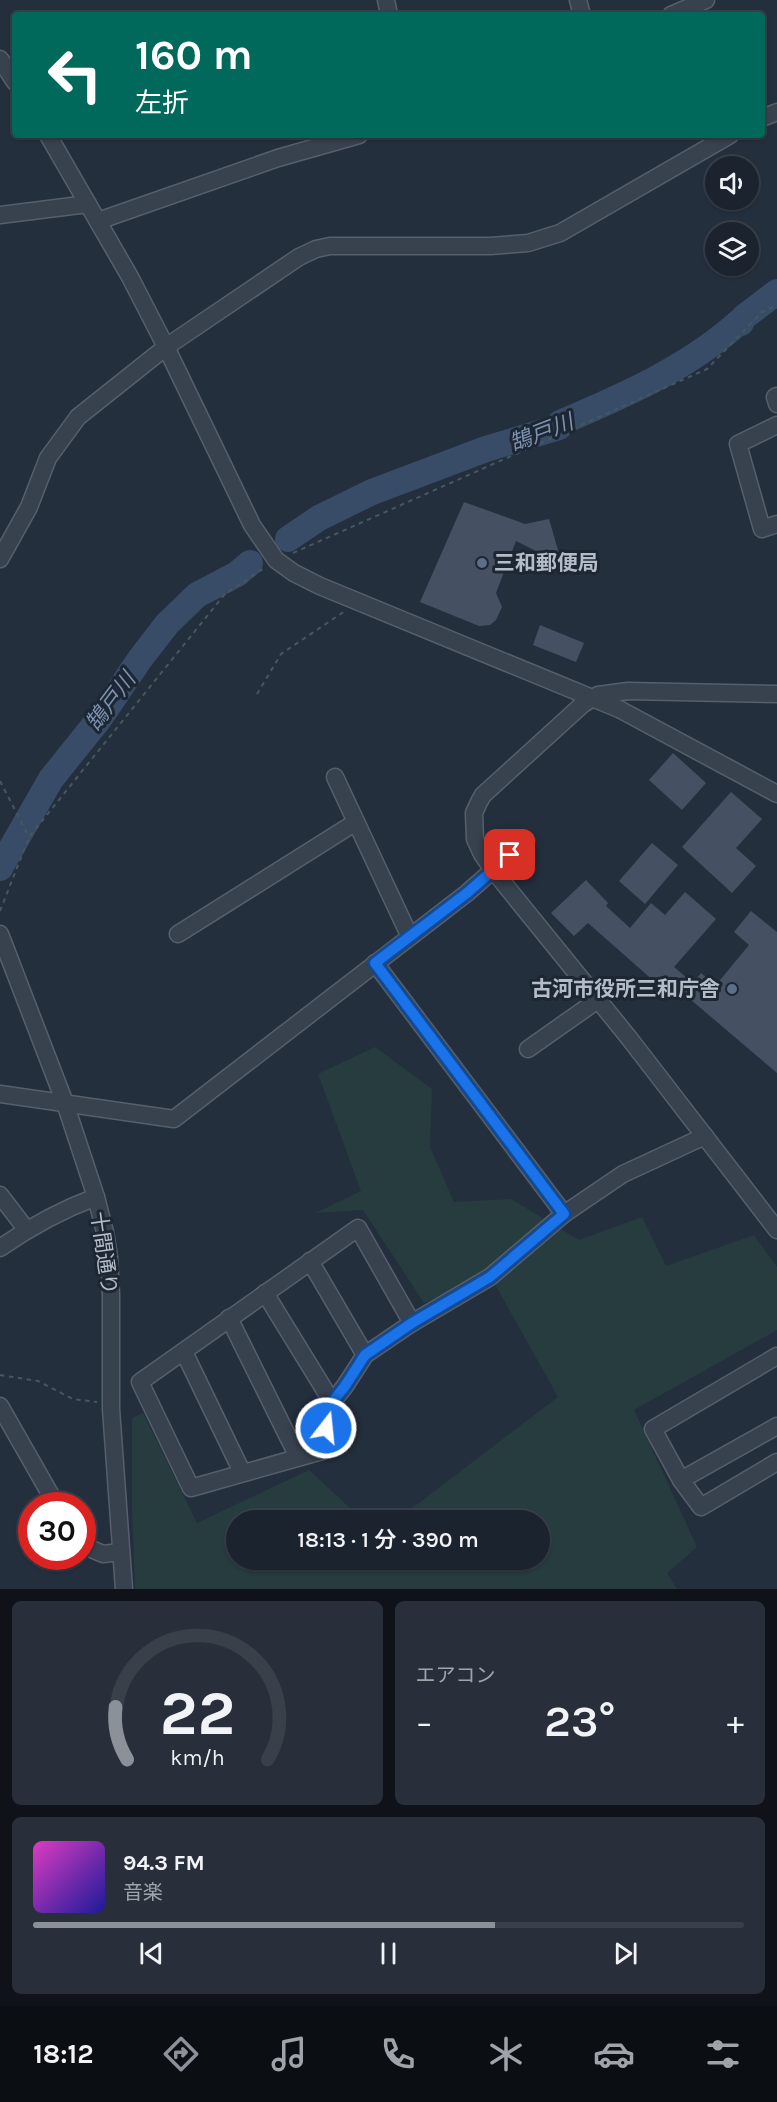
<!DOCTYPE html>
<html lang="ja">
<meta charset="utf-8">
<style>
:root{--surface:#1b232e;--page:#282f3a;--text:#f1f3f6;--muted:#a0a4aa;--line:#39404a;--accent:#8c9099}
body{margin:0;font-family:Karla,"Noto Sans JP",sans-serif;background:var(--page);color:var(--text);height:100vh;display:flex;flex-direction:column;font-size:22px;white-space:nowrap}
*{box-sizing:border-box;margin:0}
p{font-size:20px;color:var(--muted)}
.icon{flex:none;width:33px;height:33px;fill:none;stroke:currentColor;stroke-width:2;stroke-linecap:round;stroke-linejoin:round}
.map{position:relative;height:1589px;overflow:hidden}
.sheet{display:flex;flex-direction:column;gap:12px;padding:12px;background:#0f1319;flex:1}
.sheet>*{flex:none}
.hud{position:absolute;left:12px;top:12px;width:753px;height:126px;border-radius:6px;box-shadow:0 2px 4px #0004,0 0 0 2px var(--line);background:#00695c;color:#fff;overflow:hidden}
.buttons{position:absolute;left:705px;top:156px;display:grid;gap:12px}
.buttons a{display:grid;place-items:center;width:54px;height:54px;border-radius:50%;background:var(--surface);box-shadow:0 2px 4px #0004,0 0 0 2px var(--line);font-size:30px}
.speed{position:absolute;left:18px;top:1492px;display:flex;gap:12px;font-size:30px;font-weight:700;text-align:center}
.speed>*{display:grid;place-content:center;width:78px;height:78px;border-radius:50%;background:var(--surface);box-shadow:0 2px 4px #0004,0 0 0 2px var(--line);line-height:1}
.speed .limit{border:9px solid #d22;background:#fff;color:#111}
.pin{position:absolute;display:grid;place-items:center;width:51px;height:51px;color:#fff;margin:-26px;border-radius:12px;box-shadow:0 3px 9px #0006}
.me{position:absolute;width:66px;margin:-33px;rotate:16deg;stroke-linejoin:round;filter:drop-shadow(0 0 4px #0008)}
.turn{display:flex;align-items:center;gap:21px;height:126px;padding:0 24px;font-size:27px}
.turn .icon{width:78px;height:78px;stroke-width:2.5}
.turn b{display:block;font-size:42px;line-height:51px}
.big{font-size:45px;font-weight:600;line-height:1.1}
.sheet .widget{flex:1;display:flex;flex-direction:column;justify-content:center;gap:9px;min-width:0;padding:0 21px;border-radius:9px;background:var(--page)}
.sheet .dial{align-items:center;gap:0}
.dial svg{height:156px;overflow:visible;fill:none;stroke:var(--line);stroke-width:7;stroke-linecap:round;text-anchor:middle}
.dial text{fill:var(--text);stroke:none}
.song{display:flex;align-items:center;gap:18px}
.cover{width:72px;height:72px;border-radius:9px;background:linear-gradient(135deg,hsl(310 70% 55%),hsl(240 70% 35%))}
.played{height:6px;border-radius:3px;background:linear-gradient(90deg,var(--accent) 65%,var(--line) 65%)}
.keys{display:flex;justify-content:space-around;direction:ltr}
.heat{display:flex;justify-content:space-between;align-items:center;font-size:33px;direction:ltr}
.sheet .tiles{flex:1;display:grid;gap:12px;grid-template-columns:1fr 1fr}
.widget:last-child{grid-column:span 2}
.trip{position:absolute;left:226px;top:1510px;width:324px;height:60px;border-radius:30px;background:var(--surface);box-shadow:0 2px 4px #0004,0 0 0 2px var(--line);font-weight:600;line-height:60px;text-align:center}
.menu{display:flex;height:96px;justify-content:space-around;align-items:center;background:#0b0e12;color:var(--muted)}
.menu .icon{width:42px;height:42px}
.menu .selected{color:var(--accent)}
.menu b{font-size:27px;color:var(--text)}
.map>svg:first-child{display:block}
.green{fill:#263c3f}
.lines{fill:none;stroke-linecap:round;stroke-linejoin:round}
.river{stroke:#394c67;stroke-width:26}
.building{fill:#455162}
.minor-casing{stroke:#565f6c;stroke-width:19}
.path{stroke:#44595c;stroke-width:2;stroke-dasharray:4.5 4.5;stroke-linecap:butt}
.minor{stroke:#38414e;stroke-width:16}
.route-casing{stroke:#114b97;stroke-width:15}
.route{stroke:#1a73e8;stroke-width:10}
.service-dot{fill:#5c6f8a;stroke:#1d2633;stroke-width:2}
.labels{text-anchor:middle;stroke-width:6;stroke-linejoin:round;paint-order:stroke}
.poi-label{font-size:21px;font-weight:bold;fill:#b4bcc9;stroke:#1d2633;text-anchor:start}
.street-label{font-size:21px;fill:#b4bcc9;stroke:#1d2633}
.water-label{font-size:22px;font-style:italic;fill:#7c92b1;stroke:#1d2633}
</style>
<div class="map">
<svg width="777" height="1589" viewBox="0 0 777 1589">
<rect width="100%" height="100%" fill="#242f3e"/>
<!-- green -->
<polygon class="green" points="375,1047 432,1089 430,1147 454,1202 511,1199 579,1240 642,1217 666,1266 754,1235 777,1267 777,1330 634,1410 697,1547 667,1573 677,1589 135,1589 132,1512 132,1418 143,1413 197,1523 309,1470 364,1521 237,1521 237,1560 540,1560 540,1521 389,1521 415,1506 558,1397 491,1277 424,1303 363,1210 315,1213 361,1191 318,1074"/>
<g class="lines">
<!-- river -->
<g class="river">
<path d="M 288,539 L 319,518 L 372,492 L 486,449 L 559,427 L 560,423 C 623,396 688,368 739,322 L 741,323 L 744,317 L 777,292"/>
<polyline points="0,868 51,779 100,718 140,659 167,624 197,595 237,574 250,563"/>
</g>
</g>
<!-- building -->
<g class="building">
<polygon points="464,502 525,524 549,519 562,564 516,541 496,593 502,607 496,620 490,625 479,626 420,602"/>
<polygon points="540,625 584,643 576,662 533,645"/>
<polygon points="673,753 706,783 682,810 649,780"/>
<polygon points="731,792 762,819 736,848 756,866 732,893 682,847"/>
<polygon points="652,843 678,865 645,904 619,881"/>
<polygon points="586,880 608,903 606,906 630,928 651,903 665,915 685,892 716,919 674,967 693,983 701,973 716,985 749,945 734,932 751,911 777,932 777,1073 670,982 664,990 588,923 574,936 551,913"/>
</g>
<g class="lines">
<!-- minor casing -->
<g class="minor-casing">
<g id="minor">
<polyline points="386,0 389,15"/>
<polyline points="578,0 582,15"/>
<polyline points="671,15 706,0"/>
<polyline points="0,59 15,82"/>
<polyline points="762,118 777,112"/>
<polyline points="48,135 130,277 166,347 252,525 276,560 294,573 320,586 619,709 777,794"/>
<polyline points="0,215 88,204"/>
<polyline points="98,221 278,158 359,135"/>
<polyline points="777,396 775,397 777,404"/>
<polyline points="777,425 738,444 762,529 777,524"/>
<polyline points="0,559 29,507 48,458 78,417 166,347 299,257 316,249 330,246 490,246 528,243 560,233 730,135"/>
<polyline points="777,694 628,691 598,695 583,704 483,795 479,802 474,813 475,839 482,854 493,870 629,1038 777,1230"/>
<polyline points="335,777 410,937"/>
<polyline points="0,934 65,1103 96,1197 105,1232 109,1257 111,1295 111,1409 124,1589"/>
<polyline points="178,934 356,822"/>
<polyline points="375,963 564,1214"/>
<polyline points="528,1049 599,999"/>
<polyline points="0,1094 174,1119 467,893 526,841"/>
<polyline points="0,1195 26,1229"/>
<polygon points="358,1228 412,1323 365,1355 345,1386 330,1405 322,1451 191,1488 140,1382"/>
<path d="M 0,1248 C 30,1227 61,1210 96,1197"/>
<polyline points="310,1261 365,1355"/>
<polyline points="265,1293 332,1402"/>
<polyline points="229,1318 298,1457"/>
<polyline points="412,1323 490,1277 564,1214 623,1174 705,1136"/>
<polyline points="184,1352 242,1472"/>
<polyline points="0,1406 57,1506"/>
<polyline points="777,1426 681,1480 701,1507 777,1462"/>
<polyline points="681,1480 653,1429 777,1356"/>
<polyline points="82,1545 103,1554 120,1552"/>
</g>
</g>
<!-- path -->
<g class="path">
<polyline points="293,553 707,369 762,312 777,305"/>
<polyline points="257,694 281,654 345,611"/>
<polyline points="0,781 29,837"/>
<polyline points="0,911 29,837 224,595 264,568"/>
<polyline points="0,1375 38,1381 73,1399 97,1402"/>
</g>
<!-- minor -->
<use href="#minor" class="minor"/>
</g>
<g class="lines">
<!-- route casing -->
<g class="route-casing">
<polyline id="route" points="326,1428 330,1405 345,1386 365,1355 412,1323 490,1277 564,1214 375,963 467,893 510,855"/>
</g>
<!-- route -->
<use href="#route" class="route"/>
</g>
<!-- markers -->
<g class="service-dot">
<circle cx="482" cy="563" r="6"/>
<circle cx="732" cy="989" r="6"/>
</g>
<g class="labels">
<!-- poi labels -->
<g class="poi-label">
<text x="494" y="570">三和郵便局</text>
<text x="720" y="996" text-anchor="end">古河市役所三和庁舎</text>
</g>
<!-- street labels -->
<g class="street-label">
<text transform="translate(104 1253) rotate(82)" y="7">十間通り</text>
</g>
<!-- water labels -->
<g class="water-label">
<text transform="translate(541 432) rotate(-21)" y="8">鵠戸川</text>
<text transform="translate(110 701) rotate(-53)" y="8">鵠戸川</text>
</g>
</g>
</svg>
<div class="buttons">
<a><svg class="icon" aria-label="sound" viewBox="0 0 24 24"><path d="M4 9h4l5-4v14l-5-4H4zM17 9q2 3 0 6"/></svg></a>
<a><svg class="icon" aria-label="layers" viewBox="0 0 24 24"><path d="M12 4l9 5-9 5-9-5zM3 14l9 5 9-5"/></svg></a>
</div>
<div class="speed"><div class="limit">30</div></div>
<div class="pin" style="left:510px;top:855px;background:#d93025"><svg class="icon" aria-label="arrive" viewBox="0 0 24 24"><path d="M6 21V4h12l-3 4 3 4H6"/></svg></div>
<svg class="me" style="left:326px;top:1428px" viewBox="-20 -20 40 40"><circle r="17" fill="#1a73e8" stroke="#fff" stroke-width="3"/><path d="M0-11L8 9 0 5-8 9z" fill="#fff"/></svg>
<div class="trip">18:13 · 1 分 · 390 m</div>
<div class="hud">
<div class="turn"><svg class="icon" aria-label="left" viewBox="0 0 24 24"><path d="M17 20v-9H6M10 6l-5 5 5 5"/></svg><div><b>160 m</b>左折</div></div>
</div>
</div>
<section class="sheet">
<div class="tiles">
<div class="widget dial"><svg viewBox="0 0 100 80">
<path d="M14 69A42 42 0 1 1 86 69"/>
<path d="M14 69A42 42 0 0 1 8 42" stroke="#8c9099"/>
<text x="50" y="56" font-size="32" font-weight="700">22</text>
<text x="50" y="72" font-size="11">km/h</text>
</svg></div>
<div class="widget"><p>エアコン</p>
<div class="heat"><a>−</a><b class="big">23°</b><a>+</a></div>
</div>
<div class="widget">
<div class="song"><i class="cover"></i><div><b>94.3 FM</b><p>音楽</p></div></div>
<div class="played"></div>
<div class="keys"><svg class="icon" aria-label="previous" viewBox="0 0 24 24"><path d="M18 5L8 12l10 7zM5 5v14"/></svg><svg class="icon" aria-label="pause" viewBox="0 0 24 24"><path d="M8 5v14M16 5v14"/></svg><svg class="icon" aria-label="next" viewBox="0 0 24 24"><path d="M6 5l10 7-10 7zM19 5v14"/></svg></div>
</div>
</div>
</section>
<nav class="menu">
<b>18:12</b>
<svg class="icon selected" aria-label="directions" viewBox="0 0 24 24"><path d="M12 3l9 9-9 9-9-9zM9 14v-3h6M13 9l2 2-2 2"/></svg>
<svg class="icon" aria-label="music" viewBox="0 0 24 24"><path d="M9 18V5l10-2v13"/><circle cx="6" cy="18" r="3"/><circle cx="16" cy="16" r="3"/></svg>
<svg class="icon" aria-label="phone" viewBox="0 0 24 24"><path d="M5 4h4l2 5-3 2q2 4 5 5l2-3 5 2v4C11 20 4 13 5 4z"/></svg>
<svg class="icon" aria-label="climate" viewBox="0 0 24 24"><path d="M12 3v18M4 7l16 10M4 17L20 7"/></svg>
<svg class="icon" aria-label="car" viewBox="0 0 24 24"><path d="M5 17H2v-5l4-1 3-4h7l3 4 3 1v5h-3M9 17h6M6 11h13"/><circle cx="7" cy="17" r="2"/><circle cx="17" cy="17" r="2"/></svg>
<svg class="icon" aria-label="filters" viewBox="0 0 24 24"><path d="M4 7h16M4 17h16"/><circle cx="9" cy="7" r="2"/><circle cx="15" cy="17" r="2"/></svg>
</nav>
